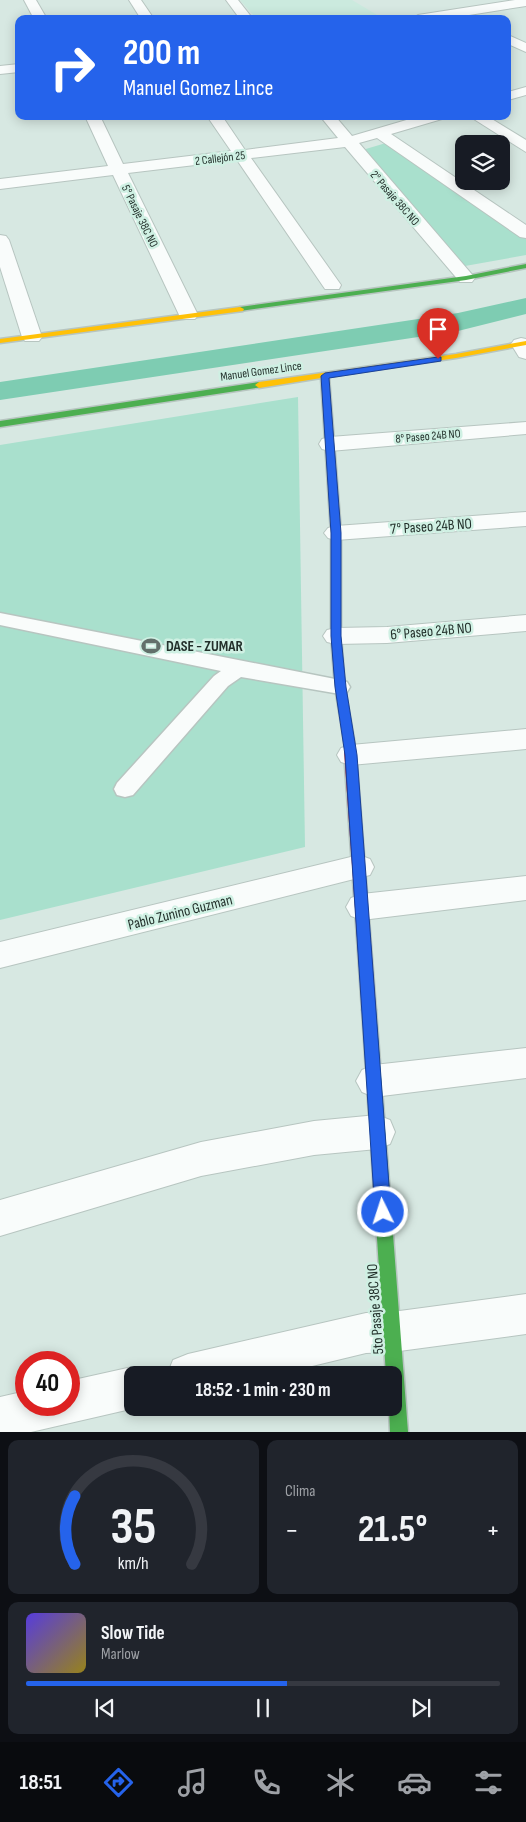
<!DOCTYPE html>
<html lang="es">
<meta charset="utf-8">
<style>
:root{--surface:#171b24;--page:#20242c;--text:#f1f3f6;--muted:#9ea1a6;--line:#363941;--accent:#2563eb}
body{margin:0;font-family:"Sofia Sans Condensed",sans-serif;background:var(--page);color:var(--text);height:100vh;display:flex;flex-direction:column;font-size:19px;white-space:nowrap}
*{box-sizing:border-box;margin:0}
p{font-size:16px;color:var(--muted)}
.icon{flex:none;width:28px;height:28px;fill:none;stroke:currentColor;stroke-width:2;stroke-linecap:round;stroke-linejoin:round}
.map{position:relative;height:1432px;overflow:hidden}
.side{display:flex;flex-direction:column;gap:8px;padding:8px;background:#0d0f14;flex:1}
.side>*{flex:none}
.guide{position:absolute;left:15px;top:15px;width:496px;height:105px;border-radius:10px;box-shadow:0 2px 12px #0003;background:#2563eb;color:#fff;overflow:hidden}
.tools{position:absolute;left:455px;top:135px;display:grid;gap:10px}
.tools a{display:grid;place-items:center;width:55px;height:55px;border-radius:10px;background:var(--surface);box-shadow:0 2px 12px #0003;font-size:25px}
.speed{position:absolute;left:15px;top:1351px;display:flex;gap:10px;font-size:25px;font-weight:700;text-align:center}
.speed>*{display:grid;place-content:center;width:65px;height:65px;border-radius:50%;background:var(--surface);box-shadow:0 2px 12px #0003;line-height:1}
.speed .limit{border:8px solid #d22;background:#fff;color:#111}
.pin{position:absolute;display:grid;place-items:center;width:42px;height:42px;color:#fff;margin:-51px -21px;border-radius:50% 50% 50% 0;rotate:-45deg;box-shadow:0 0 5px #0007}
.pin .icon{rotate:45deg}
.me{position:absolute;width:55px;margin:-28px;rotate:356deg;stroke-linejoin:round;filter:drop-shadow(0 0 4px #0008)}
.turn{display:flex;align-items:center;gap:18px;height:105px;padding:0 25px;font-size:22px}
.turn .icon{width:65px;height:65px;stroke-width:2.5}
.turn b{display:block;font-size:35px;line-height:42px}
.big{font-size:38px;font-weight:700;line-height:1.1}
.side .widget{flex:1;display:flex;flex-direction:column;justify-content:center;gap:8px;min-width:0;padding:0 18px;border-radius:10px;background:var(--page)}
.side .dial{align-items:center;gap:0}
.dial svg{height:130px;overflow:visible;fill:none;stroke:var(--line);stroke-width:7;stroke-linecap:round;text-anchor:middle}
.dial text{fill:var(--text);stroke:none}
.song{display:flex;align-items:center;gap:15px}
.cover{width:60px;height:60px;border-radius:8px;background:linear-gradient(135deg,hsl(250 70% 55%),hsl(50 70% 35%))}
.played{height:5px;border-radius:2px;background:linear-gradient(90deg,var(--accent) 55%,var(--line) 55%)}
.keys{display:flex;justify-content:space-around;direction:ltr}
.heat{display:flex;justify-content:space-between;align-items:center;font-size:28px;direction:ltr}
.side .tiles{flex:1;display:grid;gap:8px;grid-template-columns:1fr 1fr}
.widget:last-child{grid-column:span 2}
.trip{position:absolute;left:124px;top:1366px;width:278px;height:50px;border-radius:10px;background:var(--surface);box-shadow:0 2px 12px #0003;font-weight:700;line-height:50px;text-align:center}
.tab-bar{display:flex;height:80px;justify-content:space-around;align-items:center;background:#090b0e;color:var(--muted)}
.tab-bar .icon{width:35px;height:35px}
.tab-bar .on{color:var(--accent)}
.tab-bar b{font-size:22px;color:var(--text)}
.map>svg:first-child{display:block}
.built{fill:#cbeade}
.green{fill:#a9e0cd}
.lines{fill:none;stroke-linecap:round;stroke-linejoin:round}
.canal{fill:#7eccb2;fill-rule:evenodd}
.lane-casing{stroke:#b7c5c0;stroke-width:3}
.street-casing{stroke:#b7c5c0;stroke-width:2}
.fast-casing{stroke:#b7c5c0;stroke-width:3}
.slow-casing{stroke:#b7c5c0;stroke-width:3}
.jam-casing{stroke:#b7c5c0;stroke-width:3}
.lane{fill:#f9fcfb;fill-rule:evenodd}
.street{fill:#f9fcfb;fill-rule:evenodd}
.fast{fill:#4caf50;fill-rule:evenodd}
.slow{fill:#ffc107;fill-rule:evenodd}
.jam{fill:#c62828;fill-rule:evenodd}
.route{fill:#2563eb;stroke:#184099}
.labels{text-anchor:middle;stroke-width:5;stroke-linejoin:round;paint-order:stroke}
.far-street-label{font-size:12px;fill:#23302b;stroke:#cff0e3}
.street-label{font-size:15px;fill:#23302b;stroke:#cff0e3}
.poi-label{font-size:15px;font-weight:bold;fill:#23302b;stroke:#cff0e3;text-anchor:start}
</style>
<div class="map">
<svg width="526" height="1432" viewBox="0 0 526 1432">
<rect width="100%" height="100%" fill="#d7e8e2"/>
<!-- built -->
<polygon class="built" points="240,0 352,0 384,19 257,19"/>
<!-- green -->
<g class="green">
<polygon points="386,143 526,239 526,255 465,266 359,151"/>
<polygon points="298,397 305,847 0,920 0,445"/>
</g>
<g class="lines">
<!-- canal -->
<polygon class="canal" points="526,298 526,314 458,331 0,400 0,382 458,313"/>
<!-- lane casing -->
<g class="lane-casing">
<polygon id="lane" points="0,613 340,680 347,682 350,687 347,692 340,694 241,677 228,686 133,795 125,797 117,795 114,789 117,783 214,676 221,671 0,625"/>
</g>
<!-- street casing -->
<g class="street-casing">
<g id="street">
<polygon points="24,0 36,0 47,19 34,19"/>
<polygon points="129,0 141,0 154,19 141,19"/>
<polygon points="226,0 238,0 253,19 240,19"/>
<polygon points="515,0 526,0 526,6 444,19 412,19 418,15"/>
<polygon points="508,35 526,43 526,52 508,44"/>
<polygon points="19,64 19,72 0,74 0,66"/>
<polygon points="526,87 526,95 508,100 508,92"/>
<polygon points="85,116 100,116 123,164 231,151 207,116 222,116 245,150 338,138 320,116 335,116 352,136 420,116 444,116 442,119 391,134 526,225 526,238 520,237 377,138 359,143 475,278 472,282 460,282 345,147 251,158 341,285 339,289 325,289 237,160 128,173 198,315 195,319 181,319 113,175 0,189 0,179 108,166"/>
<polygon points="469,116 487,116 526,140 526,152"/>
<polygon points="0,235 6,236 9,240 42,337 39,341 25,341 22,337 0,267"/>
<polygon points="521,338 526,339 526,359 519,357 511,344 514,340"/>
<polygon points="526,422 526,434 330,451 322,449 319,444 322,439 330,437"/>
<polygon points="526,512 526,526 336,540 328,538 324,533 328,528 336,526"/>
<polygon points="526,615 526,631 387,643 336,644 327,642 323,636 327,630 336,628 387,627"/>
<polygon points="526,729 526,749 351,765 341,762 337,755 341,748 351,745"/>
<polygon points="359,855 370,859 374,867 370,875 0,968 0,942"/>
<polygon points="526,876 526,900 362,920 351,916 346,907 351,898 362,894"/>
<polygon points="526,1048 526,1078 374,1097 362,1092 356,1081 362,1070 374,1065"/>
<polygon points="377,1115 390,1120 395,1132 390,1144 377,1149 314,1155 201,1176 0,1236 0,1200 201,1142 314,1121"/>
<polygon points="526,1294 526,1334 392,1352 366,1353 275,1375 167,1375 173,1360 188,1354 366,1313 392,1312"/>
<polygon points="132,1367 147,1375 132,1375 132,1408 135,1408 31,1432 0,1432 0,1397 26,1391 26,1405 69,1405 69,1381"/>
</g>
</g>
<!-- fast casing -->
<g class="fast-casing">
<g id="fast">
<polygon points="526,264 526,268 466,280 240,311 236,309 240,307 466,276"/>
<polygon points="259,382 263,385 262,387 0,427 0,421"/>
<polygon points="369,1004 374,1006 376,1010 408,1432 390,1432 389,1408 392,1408 392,1375 386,1375 362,1010 364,1006"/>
</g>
</g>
<!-- slow casing -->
<g class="slow-casing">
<g id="slow">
<polygon points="240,307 244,309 243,311 0,343 0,339"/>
<polygon points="526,341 526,345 456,358 329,377 341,533 341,636 345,687 356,751 350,755 346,754 335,687 331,636 331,533 321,378 259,388 255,385 259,382 456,354"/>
</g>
</g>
<!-- jam casing -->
<g class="jam-casing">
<polygon id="jam" points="350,747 356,751 376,1010 374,1014 369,1016 364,1014 362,1010 344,751"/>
</g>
<!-- lane -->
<use href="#lane" class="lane"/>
<!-- street -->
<use href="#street" class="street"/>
<!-- fast -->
<use href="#fast" class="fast"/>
<!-- slow -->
<use href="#slow" class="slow"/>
<!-- jam -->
<use href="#jam" class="jam"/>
</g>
<!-- route -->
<polygon class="route" points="438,357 441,357 441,361 329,378 341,533 341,636 346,687 357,755 391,1212 389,1218 383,1220 378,1218 375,1212 345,755 335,687 331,636 331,533 321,376 325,373"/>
<!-- icons -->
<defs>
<g id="stadium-bare" transform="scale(1.5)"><path d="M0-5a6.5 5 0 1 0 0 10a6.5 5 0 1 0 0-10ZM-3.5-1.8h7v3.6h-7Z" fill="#62706b" stroke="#cff0e3" stroke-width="2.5" paint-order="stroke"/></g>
</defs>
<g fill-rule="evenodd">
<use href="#stadium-bare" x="151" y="646"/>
</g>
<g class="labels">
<!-- far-street labels -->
<g class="far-street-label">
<text transform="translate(220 158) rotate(-7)" y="4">2 Callejón 25</text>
<text transform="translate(395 198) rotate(49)" y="4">2° Pasaje 38C NO</text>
<text transform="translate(140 216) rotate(64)" y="4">5° Pasaje 38C NO</text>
<text transform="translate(261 371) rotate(-8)" y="4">Manuel Gomez Lince</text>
<text transform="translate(428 436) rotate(-5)" y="4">8° Paseo 24B NO</text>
</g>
<!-- street labels -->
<g class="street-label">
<text transform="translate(431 526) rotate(-4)" y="5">7° Paseo 24B NO</text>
<text transform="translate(431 631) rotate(-5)" y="5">6° Paseo 24B NO</text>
<text transform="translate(180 912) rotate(-14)" y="5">Pablo Zunino Guzman</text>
<text transform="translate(375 1309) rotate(-94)" y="5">5to Pasaje 38C NO</text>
</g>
<!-- poi labels -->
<g class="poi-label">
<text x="166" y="651">DASE - ZUMAR</text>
</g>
</g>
</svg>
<div class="tools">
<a><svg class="icon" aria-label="layers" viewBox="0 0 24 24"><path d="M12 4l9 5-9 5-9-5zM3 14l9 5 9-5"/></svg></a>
</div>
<div class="speed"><div class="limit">40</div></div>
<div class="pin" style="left:438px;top:359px;background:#d93025"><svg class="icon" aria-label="arrive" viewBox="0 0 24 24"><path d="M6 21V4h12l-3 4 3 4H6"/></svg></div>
<svg class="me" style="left:383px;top:1212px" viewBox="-20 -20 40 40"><circle r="17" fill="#2563eb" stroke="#fff" stroke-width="3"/><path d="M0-11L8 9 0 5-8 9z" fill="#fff"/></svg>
<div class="trip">18:52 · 1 min · 230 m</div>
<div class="guide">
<div class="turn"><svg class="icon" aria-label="right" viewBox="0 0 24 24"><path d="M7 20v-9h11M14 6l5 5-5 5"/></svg><div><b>200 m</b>Manuel Gomez Lince</div></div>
</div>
</div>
<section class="side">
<div class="tiles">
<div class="widget dial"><svg viewBox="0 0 100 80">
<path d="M14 69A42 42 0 1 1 86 69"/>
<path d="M14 69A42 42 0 0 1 14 27" stroke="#2563eb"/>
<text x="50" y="56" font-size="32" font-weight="700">35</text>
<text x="50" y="72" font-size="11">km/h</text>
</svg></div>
<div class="widget"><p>Clima</p>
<div class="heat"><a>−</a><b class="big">21.5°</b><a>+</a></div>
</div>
<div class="widget">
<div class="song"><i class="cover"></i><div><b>Slow Tide</b><p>Marlow</p></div></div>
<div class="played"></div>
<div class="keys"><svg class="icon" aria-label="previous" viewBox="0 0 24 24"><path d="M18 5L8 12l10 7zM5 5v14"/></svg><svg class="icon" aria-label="pause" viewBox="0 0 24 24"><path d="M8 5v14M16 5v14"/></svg><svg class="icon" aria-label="next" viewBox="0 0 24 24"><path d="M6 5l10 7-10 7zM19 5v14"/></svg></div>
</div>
</div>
</section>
<nav class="tab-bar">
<b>18:51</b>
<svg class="icon on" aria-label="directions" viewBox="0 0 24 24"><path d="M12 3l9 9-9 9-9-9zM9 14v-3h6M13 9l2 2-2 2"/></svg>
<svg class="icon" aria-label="music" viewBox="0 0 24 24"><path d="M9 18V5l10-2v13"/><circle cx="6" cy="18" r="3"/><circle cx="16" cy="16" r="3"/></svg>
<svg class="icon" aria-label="phone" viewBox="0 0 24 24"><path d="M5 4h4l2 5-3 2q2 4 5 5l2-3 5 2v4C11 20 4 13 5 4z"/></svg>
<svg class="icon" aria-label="climate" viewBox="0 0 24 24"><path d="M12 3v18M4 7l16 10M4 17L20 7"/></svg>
<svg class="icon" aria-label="car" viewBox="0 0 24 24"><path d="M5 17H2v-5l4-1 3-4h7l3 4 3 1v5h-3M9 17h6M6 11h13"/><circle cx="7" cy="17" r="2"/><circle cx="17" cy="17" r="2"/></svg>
<svg class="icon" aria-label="filters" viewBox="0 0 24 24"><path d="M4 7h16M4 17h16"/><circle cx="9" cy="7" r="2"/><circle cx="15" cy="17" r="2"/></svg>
</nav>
